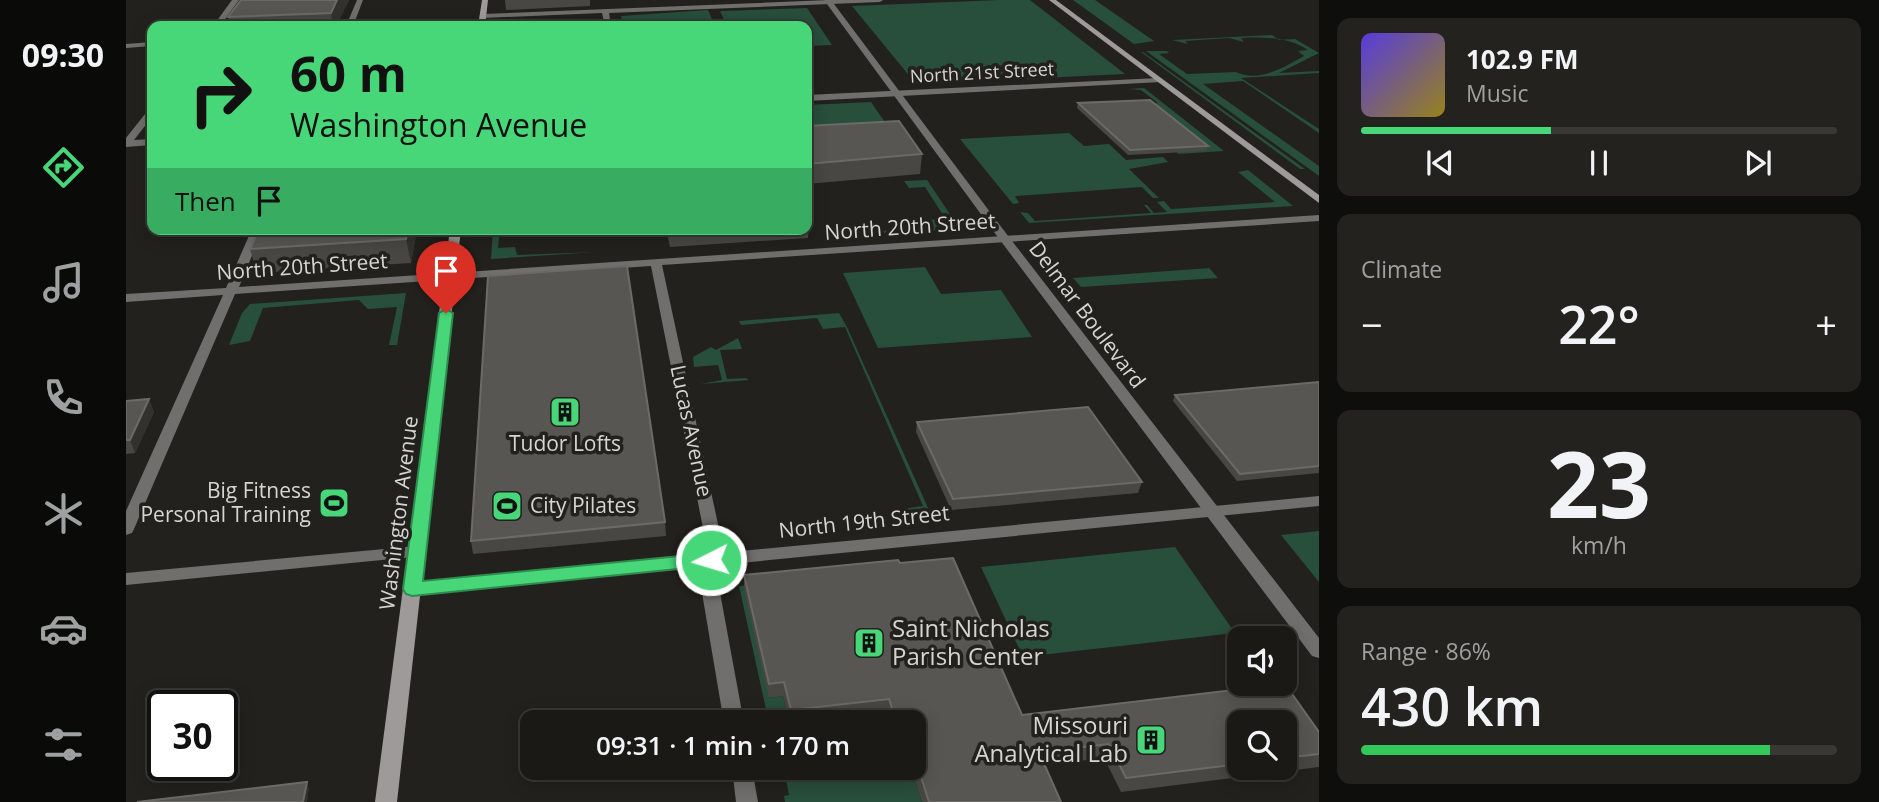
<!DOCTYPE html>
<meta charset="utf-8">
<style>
:root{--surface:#1a1916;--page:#23221f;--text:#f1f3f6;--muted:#9fa0a1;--line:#383835;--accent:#47d779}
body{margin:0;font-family:"Open Sans",sans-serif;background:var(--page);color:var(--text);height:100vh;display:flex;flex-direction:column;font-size:26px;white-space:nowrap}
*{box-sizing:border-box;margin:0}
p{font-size:23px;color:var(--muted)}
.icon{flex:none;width:38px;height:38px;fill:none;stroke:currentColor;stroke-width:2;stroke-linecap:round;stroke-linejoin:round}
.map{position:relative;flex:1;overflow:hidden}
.drawer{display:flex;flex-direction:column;gap:18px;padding:18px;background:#0e0e0c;width:560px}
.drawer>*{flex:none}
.banner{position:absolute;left:21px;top:21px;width:665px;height:214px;border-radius:14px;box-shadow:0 4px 18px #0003,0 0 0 2px var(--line);background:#47d779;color:#111;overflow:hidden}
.fabs{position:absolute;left:1101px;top:626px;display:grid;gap:14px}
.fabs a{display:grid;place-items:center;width:70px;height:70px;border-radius:14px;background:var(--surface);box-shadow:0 4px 18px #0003,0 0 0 2px var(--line);font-size:35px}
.speed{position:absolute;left:21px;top:690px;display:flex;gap:14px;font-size:35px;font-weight:700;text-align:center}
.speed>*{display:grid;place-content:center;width:91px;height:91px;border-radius:50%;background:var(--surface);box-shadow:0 4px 18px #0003,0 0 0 2px var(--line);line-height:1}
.speed .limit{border:4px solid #111;border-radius:10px;background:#fff;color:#111}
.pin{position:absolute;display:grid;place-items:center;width:60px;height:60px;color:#fff;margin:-72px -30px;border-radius:50% 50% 50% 0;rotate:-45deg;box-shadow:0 0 7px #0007}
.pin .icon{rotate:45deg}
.me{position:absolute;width:77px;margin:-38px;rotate:265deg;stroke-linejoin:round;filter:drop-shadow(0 0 5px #0008)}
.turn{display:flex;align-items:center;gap:24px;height:147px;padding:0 28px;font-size:32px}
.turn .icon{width:91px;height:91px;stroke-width:2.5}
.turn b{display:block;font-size:49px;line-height:60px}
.then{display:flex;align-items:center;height:66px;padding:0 28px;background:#0003;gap:14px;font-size:26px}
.big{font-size:52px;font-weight:600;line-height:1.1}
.drawer .tile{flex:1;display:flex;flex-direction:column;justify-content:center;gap:10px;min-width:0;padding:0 24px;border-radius:14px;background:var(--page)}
.drawer .dial{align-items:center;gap:0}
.dial b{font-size:91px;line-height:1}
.song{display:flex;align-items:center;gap:21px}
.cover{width:84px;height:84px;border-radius:10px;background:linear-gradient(135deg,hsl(250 70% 55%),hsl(50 70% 35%))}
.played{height:7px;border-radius:4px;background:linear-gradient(90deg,var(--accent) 40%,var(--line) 40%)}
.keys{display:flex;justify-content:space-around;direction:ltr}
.heat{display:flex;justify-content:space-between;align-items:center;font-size:38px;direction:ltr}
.charge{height:10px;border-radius:5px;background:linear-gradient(90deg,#34c759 86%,var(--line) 0)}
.trip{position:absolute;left:394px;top:710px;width:406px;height:70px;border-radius:14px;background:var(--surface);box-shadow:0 4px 18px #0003,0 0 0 2px var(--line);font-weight:600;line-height:70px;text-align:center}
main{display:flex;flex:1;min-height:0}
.menu{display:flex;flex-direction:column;width:126px;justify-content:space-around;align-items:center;background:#0a0a09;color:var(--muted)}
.menu .icon{width:49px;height:49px}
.menu .on{color:var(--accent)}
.menu b{font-size:32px;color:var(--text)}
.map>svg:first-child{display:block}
.green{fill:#284e3c}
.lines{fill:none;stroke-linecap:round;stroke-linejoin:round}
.minor{fill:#716e6e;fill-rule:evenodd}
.tertiary{fill:#716e6e;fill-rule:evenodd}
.secondary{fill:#9e9a9a;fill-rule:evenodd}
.wall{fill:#494743;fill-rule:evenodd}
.shaded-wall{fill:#33312d}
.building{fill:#585652;stroke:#6c6a66;stroke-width:2}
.route{fill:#47d779;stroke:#2e8c4f;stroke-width:2}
.labels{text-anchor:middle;stroke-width:7;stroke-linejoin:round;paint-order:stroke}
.far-street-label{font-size:18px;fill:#d6d5d2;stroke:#22211d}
.street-label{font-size:21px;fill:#d6d5d2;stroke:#22211d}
.poi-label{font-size:21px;fill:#d6d5d2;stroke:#22211d}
.near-poi-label{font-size:24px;fill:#d6d5d2;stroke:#22211d;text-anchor:start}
</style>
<main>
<nav class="menu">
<b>09:30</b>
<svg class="icon on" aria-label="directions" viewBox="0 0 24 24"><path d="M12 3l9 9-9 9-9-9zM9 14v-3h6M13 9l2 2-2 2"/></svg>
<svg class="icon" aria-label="music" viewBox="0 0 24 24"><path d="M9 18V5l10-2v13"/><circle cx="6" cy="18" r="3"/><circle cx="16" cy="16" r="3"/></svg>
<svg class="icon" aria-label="phone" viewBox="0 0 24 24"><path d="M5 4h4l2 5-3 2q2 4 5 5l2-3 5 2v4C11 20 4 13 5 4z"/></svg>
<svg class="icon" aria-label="climate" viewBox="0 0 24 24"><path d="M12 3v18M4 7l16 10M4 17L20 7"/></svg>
<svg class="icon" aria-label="car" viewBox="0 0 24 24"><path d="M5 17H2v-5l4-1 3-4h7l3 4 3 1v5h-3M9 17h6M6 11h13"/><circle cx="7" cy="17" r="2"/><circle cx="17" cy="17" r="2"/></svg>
<svg class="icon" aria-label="filters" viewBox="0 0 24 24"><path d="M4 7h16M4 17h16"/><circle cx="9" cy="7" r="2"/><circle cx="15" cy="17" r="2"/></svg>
</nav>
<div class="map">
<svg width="1193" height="802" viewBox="0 0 1193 802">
<rect width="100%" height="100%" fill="#22211d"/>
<!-- green -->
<g class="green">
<polygon points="873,0 904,0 999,74 790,84 726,6"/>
<polygon points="947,0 969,0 1028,41 1008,44"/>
<polygon points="681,8 706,45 681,46 681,26 601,26 594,11"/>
<polygon points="582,10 589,26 498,26 495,16"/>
<path d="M 1146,35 L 1152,39 L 1152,40 L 1169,39 L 1193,53 L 1153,73 L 1193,71 L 1193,73 L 1115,78 L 1193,129 L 1193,133 L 1117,81 L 1077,84 L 1193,166 L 1193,176 L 1020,51 L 1041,51 L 1043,53 L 1033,54 L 1061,74 L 1110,72 C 1133,83 1158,67 1178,56 L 1172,51 L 1182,50 C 1162,37 1139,37 1115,38 L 1118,42 L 1103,38 L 1059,41 L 1062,44 L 1046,40 Z"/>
<polygon points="1015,52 1017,52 1179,169 1174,169"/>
<polygon points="1018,88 1098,151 1052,154 1023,104 1032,103 1015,90 1002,89"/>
<polygon points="745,102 765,131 681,135 681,105"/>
<polygon points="943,133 958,146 983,144 1000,160 1037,157 1042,162 1003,169 1033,198 1027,198 1016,187 889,196 893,203 887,204 834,139"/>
<polygon points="1122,170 1167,206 903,223 894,212 902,213 909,221 1025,213 1018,205 1021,205 1028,213 1041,212 1031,202 1038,201 1045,209 1149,202 1112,172"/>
<polygon points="801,180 834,229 733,234 728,224 736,232 808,228 804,220 819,218 799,187 783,188 778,181"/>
<polygon points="367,229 374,229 372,248 389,247 391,255 470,252 365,259"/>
<polygon points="799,267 815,294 875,290 906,337 752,348 717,273"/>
<polygon points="1083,268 1092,278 955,287 947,278"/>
<polygon points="280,293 271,345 263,345 271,307 242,309 233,300 137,308 124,341 103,345 116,313 124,304"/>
<polygon points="713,313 721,327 803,510 776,514 774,511 776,509 797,506 719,327 697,329 691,318 615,325 613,321"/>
<polygon points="612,338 616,349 594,350 601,379 620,378 623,380 575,384 596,380 592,365 568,367 567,357 585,347 590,350"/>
<polygon points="1193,531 1193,582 1155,535"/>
<polygon points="1049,547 1109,633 897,657 855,567"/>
<polygon points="822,566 643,698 657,696 664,723 643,723 613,586"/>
<polygon points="658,768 785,768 796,802 659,802 658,796 663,795"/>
</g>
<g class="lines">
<!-- minor -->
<g class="minor">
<polygon points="106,0 113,0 94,26 87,26"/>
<polygon points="231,0 237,0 227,26 220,26"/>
<polygon points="703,0 757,0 754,2 483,13 485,26 479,26 476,13 357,18 353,16 357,14"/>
<polygon points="1032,78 1036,80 1035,82 681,101 681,95"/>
<polygon points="26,108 26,117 8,140 26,139 26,145 0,147 0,138 23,109"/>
<polygon points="1193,215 1193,221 536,265 595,538 594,553 1193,496 1193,506 594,565 593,587 618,723 598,723 575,587 577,567 286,595 280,593 277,589 280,585 286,583 578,555 579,538 525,266 109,294 8,529 6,533 0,535 0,511 97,295 0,302 0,294 100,288 126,229 137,229 113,287"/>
<polygon points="291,546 297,548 299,552 297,556 0,585 0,573"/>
<polygon points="606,768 626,768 632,802 610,802"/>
</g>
<!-- tertiary -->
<g class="tertiary">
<polygon points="698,0 705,0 876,228 1193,638 1193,658 1186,656 868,232"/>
<polygon points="26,42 26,46 0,48 0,44"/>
</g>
<!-- secondary -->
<g class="secondary">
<polygon points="356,0 362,0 359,26 352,26"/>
<polygon points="923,0 930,0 1193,195 1193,203"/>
<polygon points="324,229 335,229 271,802 249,802"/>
</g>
</g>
<!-- wall -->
<g class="wall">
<polygon points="115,0 223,0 210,26 105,26 102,17"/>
<polygon points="379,0 464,0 464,6 380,10"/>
<polygon points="952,103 1082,146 1080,151 1002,155 951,108"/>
<polygon points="681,126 796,154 794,174 681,184"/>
<polygon points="681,212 683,217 682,238 544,247 540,229 681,229"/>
<polygon points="133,229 291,229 285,263 131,273 124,249"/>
<polygon points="1193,382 1193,473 1111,481 1047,401 1049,395"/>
<polygon points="23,399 28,412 9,453 0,454 0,401"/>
<polygon points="791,422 1016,482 1012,493 825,510 790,432"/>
<polygon points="539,522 540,536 347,554 345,541"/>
<path d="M 827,558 L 896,715 L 1159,684 L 1193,732 L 1193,767 L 995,792 L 978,758 L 919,765 L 935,802 L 796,802 L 785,768 L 788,768 L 788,723 L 764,723 L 761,713 L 677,723 L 664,723 L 657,696 L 643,698 L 618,589 L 618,575 L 772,560 L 774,563 ZM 1113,723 L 1158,723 L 1158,768 L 1113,768 Z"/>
</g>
<!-- shaded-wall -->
<g class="shaded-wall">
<polygon points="211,0 223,0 210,26 207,26 205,13"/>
<polygon points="282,229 291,229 285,263 280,239"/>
<polygon points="23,399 28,412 9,453 4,440"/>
<polygon points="181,782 183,789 181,802 177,802"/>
</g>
<!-- building -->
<g class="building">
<polygon points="115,0 211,0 205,13 102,17"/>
<polygon points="1024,100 1082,146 1004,150 952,103"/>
<polygon points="773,121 796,154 681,164 681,126"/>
<polygon points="133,229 282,229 280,239 124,249"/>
<polygon points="501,266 539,522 345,541 362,276"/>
<polygon points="1193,382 1193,466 1114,474 1049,395"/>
<polygon points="23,399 4,440 0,440 0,401"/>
<polygon points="962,407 1016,482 827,499 791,422"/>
<polygon points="827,558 896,715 1159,684 1193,732 1193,754 1158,758 1158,723 1113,723 1113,764 1000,778 983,744 913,752 935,802 803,802 788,755 788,723 771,723 763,699 665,710 658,682 643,684 618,575 772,560 774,563"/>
<polygon points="181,782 177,802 11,802"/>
</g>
<!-- route -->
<polygon class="route" points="320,309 327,313 297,581 585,553 591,555 594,560 591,565 286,596 280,594 277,589 313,313"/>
<!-- icons -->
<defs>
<g id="building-square" transform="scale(1.575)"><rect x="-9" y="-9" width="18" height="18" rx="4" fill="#47d779" stroke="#22211d"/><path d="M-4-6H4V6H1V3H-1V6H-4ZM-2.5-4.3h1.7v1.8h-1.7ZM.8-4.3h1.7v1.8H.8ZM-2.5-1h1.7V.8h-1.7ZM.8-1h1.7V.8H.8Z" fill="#111"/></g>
<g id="stadium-square" transform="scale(1.575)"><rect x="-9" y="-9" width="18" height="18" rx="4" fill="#47d779" stroke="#22211d"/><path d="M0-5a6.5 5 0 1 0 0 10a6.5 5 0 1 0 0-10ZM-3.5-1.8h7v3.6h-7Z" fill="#111"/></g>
</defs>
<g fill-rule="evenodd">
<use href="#building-square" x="439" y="412"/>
<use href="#stadium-square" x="208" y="503"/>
<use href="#stadium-square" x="381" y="506"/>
<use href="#building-square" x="743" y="643"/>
<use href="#building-square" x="1025" y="740"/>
</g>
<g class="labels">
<!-- far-street labels -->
<g class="far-street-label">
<text transform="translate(856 73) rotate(-3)" y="6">North 21st Street</text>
</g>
<!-- street labels -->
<g class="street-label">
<text transform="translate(784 227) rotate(-4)" y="7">North 20th Street</text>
<text transform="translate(176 267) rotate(-4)" y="7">North 20th Street</text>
<text transform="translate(961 315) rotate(53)" y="7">Delmar Boulevard</text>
<text transform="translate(565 431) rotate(78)" y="7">Lucas Avenue</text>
<text transform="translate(273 513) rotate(-83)" y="7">Washington Avenue</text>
<text transform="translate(738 522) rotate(-6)" y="7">North 19th Street</text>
</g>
<!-- poi labels -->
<g class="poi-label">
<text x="439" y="451">Tudor Lofts</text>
<text x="185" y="498" text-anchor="end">Big Fitness<tspan x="185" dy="24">Personal Training</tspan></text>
<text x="404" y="513" text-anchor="start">City Pilates</text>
</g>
<!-- near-poi labels -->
<g class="near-poi-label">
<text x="766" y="637">Saint Nicholas<tspan x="766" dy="28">Parish Center</tspan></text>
<text x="1002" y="734" text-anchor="end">Missouri<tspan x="1002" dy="28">Analytical Lab</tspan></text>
</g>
</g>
</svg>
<div class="fabs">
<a><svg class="icon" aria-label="sound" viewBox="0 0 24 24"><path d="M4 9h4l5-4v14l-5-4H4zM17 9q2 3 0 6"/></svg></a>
<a><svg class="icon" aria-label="search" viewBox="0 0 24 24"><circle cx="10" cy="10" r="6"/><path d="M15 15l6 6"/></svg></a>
</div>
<div class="speed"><div class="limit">30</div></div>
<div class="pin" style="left:320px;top:313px;background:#d93025"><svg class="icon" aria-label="arrive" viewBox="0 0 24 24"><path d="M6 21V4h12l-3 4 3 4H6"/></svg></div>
<svg class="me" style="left:585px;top:560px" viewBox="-20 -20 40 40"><circle r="17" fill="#47d779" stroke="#fff" stroke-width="3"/><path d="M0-11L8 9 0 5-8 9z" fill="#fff"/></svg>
<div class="trip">09:31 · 1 min · 170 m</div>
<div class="banner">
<div class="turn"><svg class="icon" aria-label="right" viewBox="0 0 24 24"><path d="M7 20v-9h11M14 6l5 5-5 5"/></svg><div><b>60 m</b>Washington Avenue</div></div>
<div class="then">Then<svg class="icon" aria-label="arrive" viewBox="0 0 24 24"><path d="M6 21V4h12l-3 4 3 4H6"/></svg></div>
</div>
</div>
<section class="drawer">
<div class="tile">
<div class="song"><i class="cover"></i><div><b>102.9 FM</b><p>Music</p></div></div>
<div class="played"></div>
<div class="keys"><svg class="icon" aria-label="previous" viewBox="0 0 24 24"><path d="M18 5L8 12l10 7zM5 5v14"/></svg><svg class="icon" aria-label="pause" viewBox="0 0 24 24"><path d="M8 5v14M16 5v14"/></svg><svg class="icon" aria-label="next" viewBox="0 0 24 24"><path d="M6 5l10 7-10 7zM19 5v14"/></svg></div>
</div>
<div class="tile"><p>Climate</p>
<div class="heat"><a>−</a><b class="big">22°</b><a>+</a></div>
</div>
<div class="tile dial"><b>23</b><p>km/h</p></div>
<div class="tile"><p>Range · 86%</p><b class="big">430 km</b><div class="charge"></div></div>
</section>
</main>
